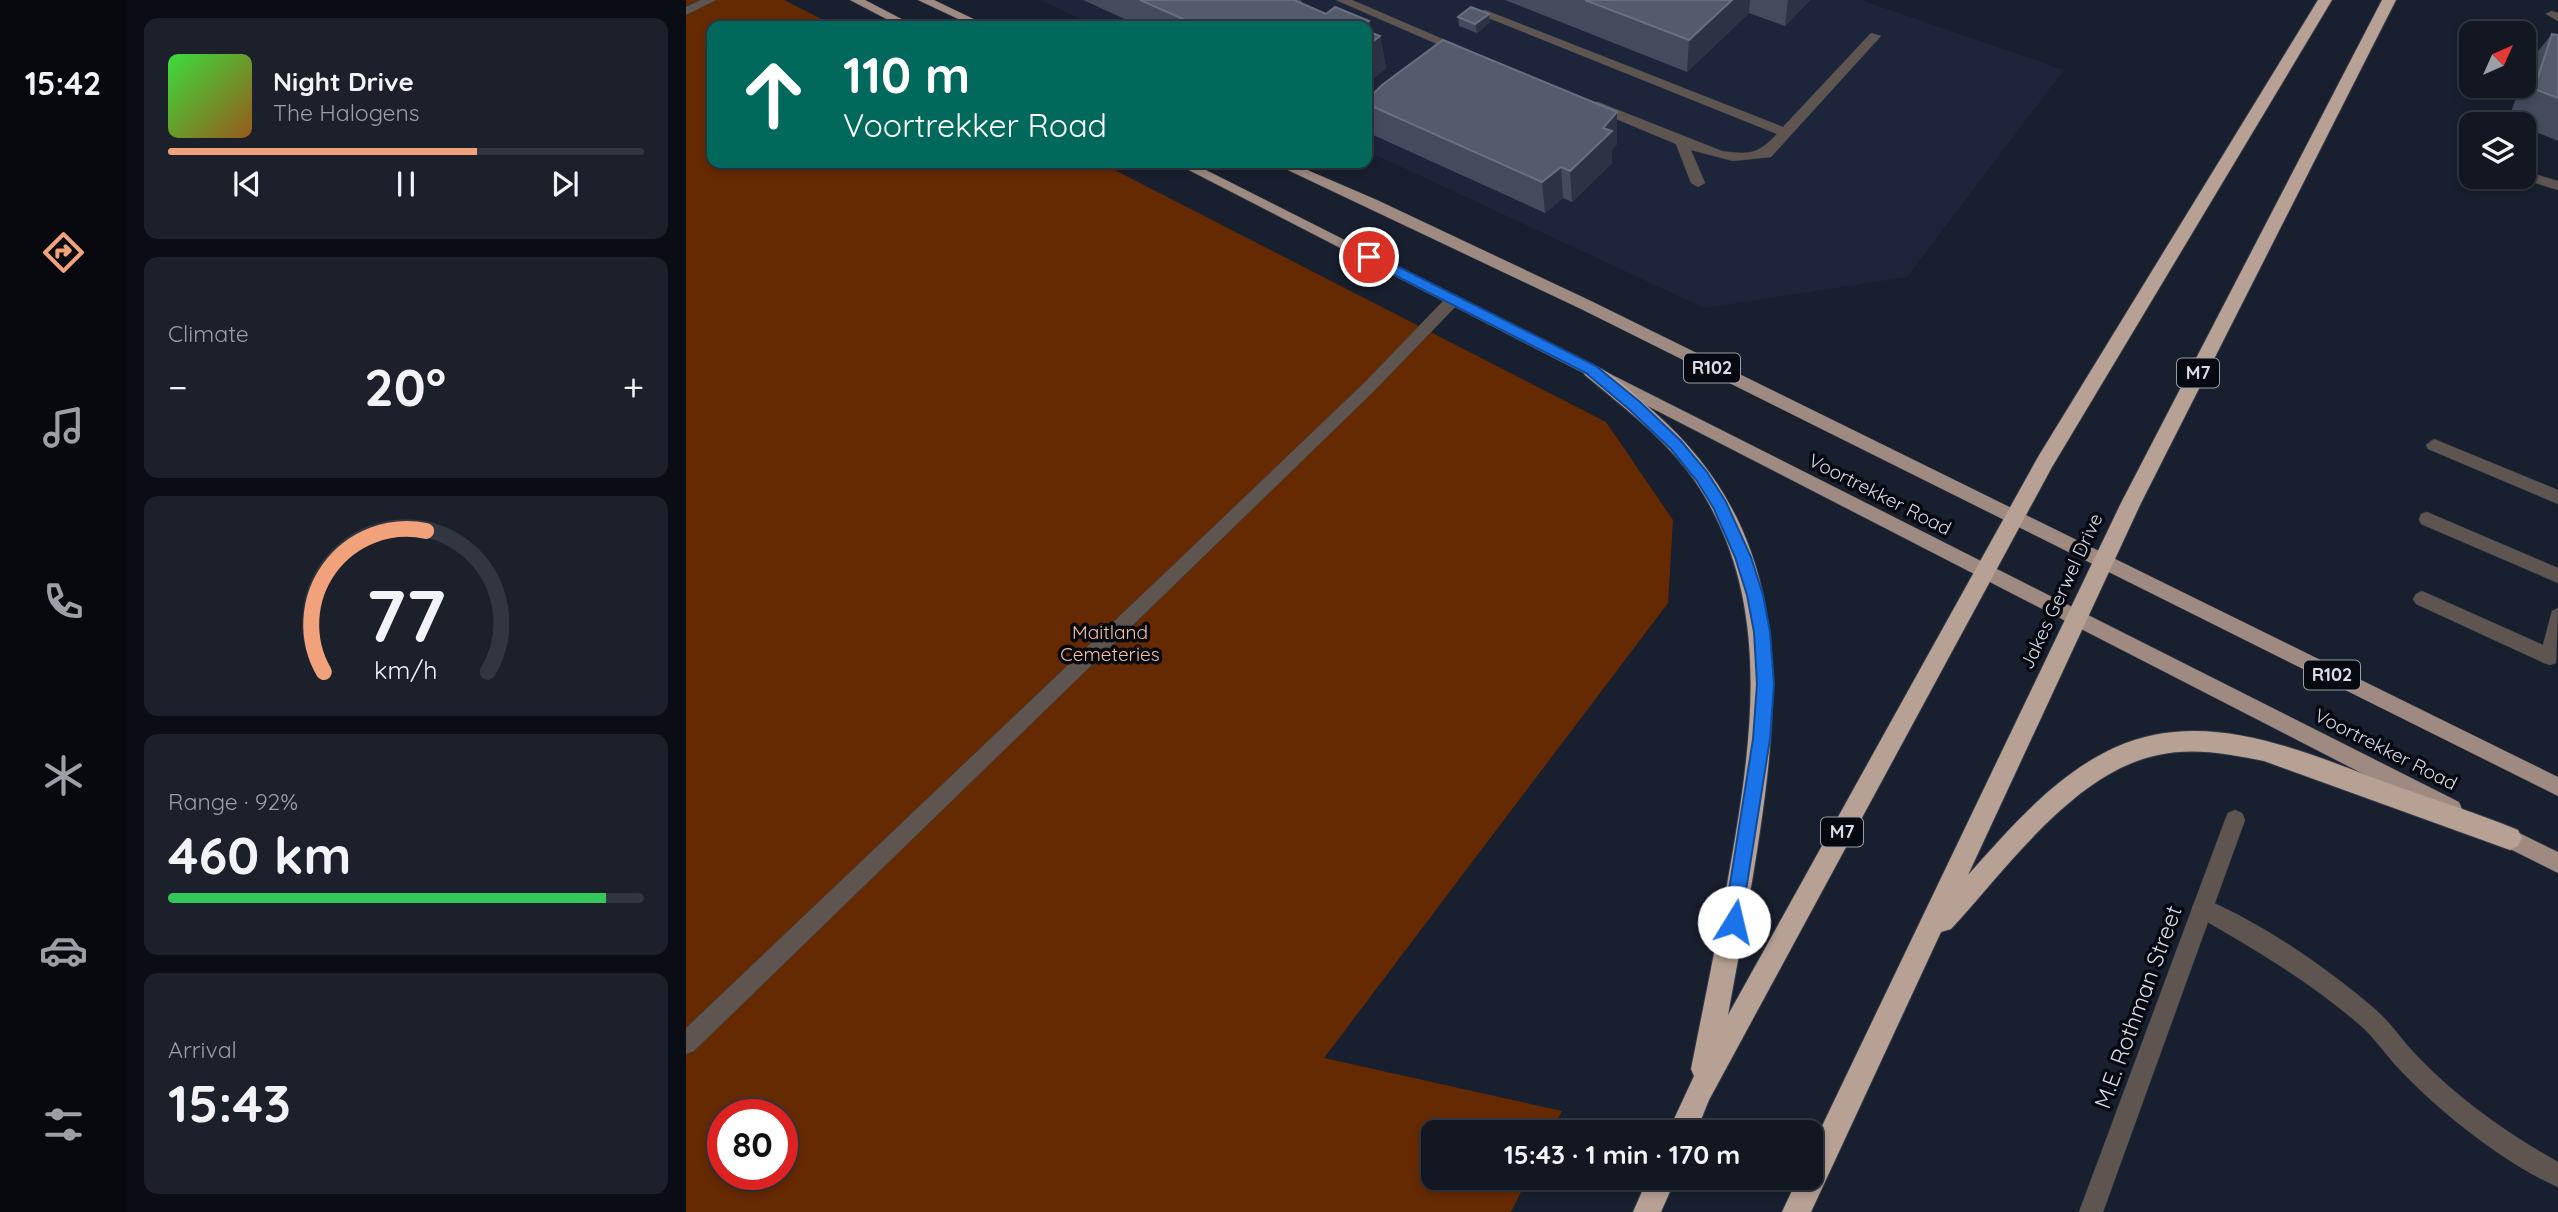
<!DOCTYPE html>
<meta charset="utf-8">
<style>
:root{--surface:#121722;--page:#1b202a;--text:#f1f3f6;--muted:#9c9fa5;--line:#313640;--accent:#f1a27b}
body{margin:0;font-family:Quicksand,sans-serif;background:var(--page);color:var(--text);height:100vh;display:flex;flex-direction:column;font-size:26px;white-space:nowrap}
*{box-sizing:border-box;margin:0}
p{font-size:23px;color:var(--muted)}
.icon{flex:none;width:38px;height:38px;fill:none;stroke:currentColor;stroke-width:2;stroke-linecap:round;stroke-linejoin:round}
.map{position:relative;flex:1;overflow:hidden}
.details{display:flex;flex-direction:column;gap:18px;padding:18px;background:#0a0d13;width:560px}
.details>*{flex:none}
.guide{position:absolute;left:21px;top:21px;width:665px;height:147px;border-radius:14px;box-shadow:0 4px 10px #0003,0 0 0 2px var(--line);background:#00695c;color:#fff;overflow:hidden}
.needle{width:46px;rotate:45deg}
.fabs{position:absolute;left:1773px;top:21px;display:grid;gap:14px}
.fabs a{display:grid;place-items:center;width:77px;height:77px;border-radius:14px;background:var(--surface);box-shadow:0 4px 10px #0003,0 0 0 2px var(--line);font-size:35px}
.speed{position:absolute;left:21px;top:1099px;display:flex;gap:14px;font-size:35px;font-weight:700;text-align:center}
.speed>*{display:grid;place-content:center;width:91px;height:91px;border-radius:50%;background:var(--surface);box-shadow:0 4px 10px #0003,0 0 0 2px var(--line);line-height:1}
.speed .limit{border:10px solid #d22;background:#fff;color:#111}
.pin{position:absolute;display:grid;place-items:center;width:60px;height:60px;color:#fff;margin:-30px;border:4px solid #fff;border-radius:50%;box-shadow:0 2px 7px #0007}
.me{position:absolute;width:77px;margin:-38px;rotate:9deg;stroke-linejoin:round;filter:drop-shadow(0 0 5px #0008)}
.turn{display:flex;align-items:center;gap:24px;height:147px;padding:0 21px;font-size:32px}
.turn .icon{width:91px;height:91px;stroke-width:2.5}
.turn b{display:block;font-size:49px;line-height:60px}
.big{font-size:52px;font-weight:700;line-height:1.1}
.details .widget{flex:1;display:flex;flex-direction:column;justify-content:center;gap:10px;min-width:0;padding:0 24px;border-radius:14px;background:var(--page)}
.details .dial{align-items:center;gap:0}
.dial svg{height:182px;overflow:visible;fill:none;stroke:var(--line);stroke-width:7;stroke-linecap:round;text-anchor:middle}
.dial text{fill:var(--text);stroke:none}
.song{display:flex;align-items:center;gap:21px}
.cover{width:84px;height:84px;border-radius:10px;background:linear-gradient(135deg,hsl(120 70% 55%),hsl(30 70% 35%))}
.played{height:7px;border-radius:4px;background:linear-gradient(90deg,var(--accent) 65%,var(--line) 65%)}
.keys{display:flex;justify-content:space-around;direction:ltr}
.heat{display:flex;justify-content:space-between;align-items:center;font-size:38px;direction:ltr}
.charge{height:10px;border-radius:5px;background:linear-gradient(90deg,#34c759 92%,var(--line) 0)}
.trip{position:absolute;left:735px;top:1120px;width:402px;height:70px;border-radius:14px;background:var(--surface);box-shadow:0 4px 10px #0003,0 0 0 2px var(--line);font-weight:700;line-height:70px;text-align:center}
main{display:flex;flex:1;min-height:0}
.dock{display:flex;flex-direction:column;width:126px;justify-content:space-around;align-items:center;background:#07090e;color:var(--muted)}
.dock .icon{width:49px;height:49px}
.dock .current{color:var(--accent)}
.dock b{font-size:32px;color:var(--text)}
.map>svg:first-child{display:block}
.built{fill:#1d253b}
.green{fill:#662a02;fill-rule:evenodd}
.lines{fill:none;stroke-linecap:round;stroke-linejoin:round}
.lane-casing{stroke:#333a48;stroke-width:1}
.street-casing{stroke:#333a48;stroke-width:1}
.primary-casing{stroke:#333a48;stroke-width:1}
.highway-casing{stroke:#333a48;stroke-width:2}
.lane{fill:#5e5550;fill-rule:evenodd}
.street{fill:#5e5550;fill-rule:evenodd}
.primary{fill:#9e8a81;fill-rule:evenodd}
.highway{fill:#b7a094;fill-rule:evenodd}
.wall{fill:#444b5c}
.shaded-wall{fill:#2c3344}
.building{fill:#545b6c;stroke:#696f7f;stroke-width:2}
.route{fill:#1a73e8;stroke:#114b97;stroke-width:2}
.labels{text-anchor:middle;stroke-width:7;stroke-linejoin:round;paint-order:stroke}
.shield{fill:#060910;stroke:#999da7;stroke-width:2}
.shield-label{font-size:18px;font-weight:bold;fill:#d8dde8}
.street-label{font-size:19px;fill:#d8dde8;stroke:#060910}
.park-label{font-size:19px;fill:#fbbea1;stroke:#060910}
.near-street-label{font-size:23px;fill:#d8dde8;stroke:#060910}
</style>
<main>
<nav class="dock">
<b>15:42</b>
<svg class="icon current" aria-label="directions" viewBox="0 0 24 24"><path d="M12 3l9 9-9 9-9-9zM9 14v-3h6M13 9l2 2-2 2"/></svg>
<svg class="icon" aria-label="music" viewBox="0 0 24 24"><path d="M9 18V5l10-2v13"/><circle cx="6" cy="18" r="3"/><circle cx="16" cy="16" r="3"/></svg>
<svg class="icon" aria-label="phone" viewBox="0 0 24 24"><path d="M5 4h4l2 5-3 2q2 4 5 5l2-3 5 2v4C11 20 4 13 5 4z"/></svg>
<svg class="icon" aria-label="climate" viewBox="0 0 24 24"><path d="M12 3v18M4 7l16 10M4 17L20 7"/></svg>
<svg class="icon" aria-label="car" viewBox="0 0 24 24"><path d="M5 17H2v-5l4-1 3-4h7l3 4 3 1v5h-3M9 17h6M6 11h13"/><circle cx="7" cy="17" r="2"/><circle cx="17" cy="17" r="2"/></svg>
<svg class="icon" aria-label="filters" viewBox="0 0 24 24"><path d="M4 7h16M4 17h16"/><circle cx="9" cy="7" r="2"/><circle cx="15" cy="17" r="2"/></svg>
</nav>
<section class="details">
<div class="widget">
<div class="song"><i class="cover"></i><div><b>Night Drive</b><p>The Halogens</p></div></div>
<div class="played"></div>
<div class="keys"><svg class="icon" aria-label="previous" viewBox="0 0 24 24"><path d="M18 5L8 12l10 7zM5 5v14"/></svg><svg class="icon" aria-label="pause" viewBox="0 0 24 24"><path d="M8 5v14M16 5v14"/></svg><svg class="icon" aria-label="next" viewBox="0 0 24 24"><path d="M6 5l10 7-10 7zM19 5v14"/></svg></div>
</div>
<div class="widget"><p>Climate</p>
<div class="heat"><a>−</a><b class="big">20°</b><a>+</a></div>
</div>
<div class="widget dial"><svg viewBox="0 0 100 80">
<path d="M14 69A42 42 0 1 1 86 69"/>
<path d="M14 69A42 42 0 0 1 59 7" stroke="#f1a27b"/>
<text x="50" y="56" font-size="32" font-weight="700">77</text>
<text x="50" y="72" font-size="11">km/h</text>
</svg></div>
<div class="widget"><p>Range · 92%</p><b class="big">460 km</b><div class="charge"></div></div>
<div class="widget"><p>Arrival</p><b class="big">15:43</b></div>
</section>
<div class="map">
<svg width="1872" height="1212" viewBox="0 0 1872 1212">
<rect width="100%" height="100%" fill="#181f2e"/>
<!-- built -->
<polygon class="built" points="354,0 1175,0 1378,70 1221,277 1018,308 681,151 681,26 410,26"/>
<!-- green -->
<path class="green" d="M 0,0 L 98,0 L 149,26 L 26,26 L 26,163 L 415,163 L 920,422 L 987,520 L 982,603 L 638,1058 L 876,1111 L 865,1132 L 747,1132 L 747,1178 L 842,1178 L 825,1212 L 0,1212 ZM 37,1115 L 96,1115 L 96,1174 L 37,1174 Z"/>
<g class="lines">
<!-- lane casing -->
<g class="lane-casing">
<g id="lane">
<polygon points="15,0 30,0 0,15 0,7"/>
<polygon points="650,0 666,0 782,50 772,53"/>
<path d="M 799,10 L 1097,127 L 1185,33 L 1195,36 L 1085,157 L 1047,161 L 1005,150 L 1019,183 L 1012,187 L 1005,183 L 990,144 L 904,108 L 904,102 L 912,102 L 1036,151 C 1064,155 1072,154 1091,134 L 795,15 L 793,13 Z"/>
<polygon points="1866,11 1872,13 1872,21 1860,14"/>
<polygon points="1838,171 1872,181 1872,190 1833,178 1838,177"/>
<polygon points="767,295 772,296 774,300 772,304 688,391 8,1051 0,1054 0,1028 542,513 678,383 762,296"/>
<polygon points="1748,439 1872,490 1872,504 1742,449 1740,445"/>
<polygon points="1741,512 1872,568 1872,583 1735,524 1733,519 1735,514"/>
<polygon points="1736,591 1857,645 1866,611 1872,608 1870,663 1864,665 1858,663 1730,604 1727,599 1730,594"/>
<path d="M 1516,898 C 1575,922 1641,968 1690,1010 C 1706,1024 1717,1042 1732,1057 C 1772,1099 1822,1134 1872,1162 L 1872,1187 C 1821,1165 1755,1113 1717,1073 C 1702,1058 1690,1039 1674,1025 C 1623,981 1567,948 1509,915 L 1506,908 L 1509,901 Z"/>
</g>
</g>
<!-- street casing -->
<g class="street-casing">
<polygon id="street" points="1549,810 1556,813 1559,820 1417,1212 1393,1212 1539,820 1542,813"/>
</g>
<!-- primary casing -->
<g class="primary-casing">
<g id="primary">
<polygon points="164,0 179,0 229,26 214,26"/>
<polygon points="232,0 248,0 302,26 287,26"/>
<polygon points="489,163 506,163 1773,802 1776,809 1773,816 1766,818 1759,816"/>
<polygon points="587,163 605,163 691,200 905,301 1872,777 1872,796 895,309"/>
<polygon points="1813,823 1872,852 1872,873 1806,840 1803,833 1806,826"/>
</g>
</g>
<!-- highway casing -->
<g class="highway-casing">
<g id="highway">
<path d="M 1632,0 L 1646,0 L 1366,467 L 1023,1100 L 1010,1132 L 982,1132 L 1008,1076 L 1005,1069 C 1019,998 1034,927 1046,856 C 1068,729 1085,594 1009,481 C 980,439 937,407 899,375 L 896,370 L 899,365 C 915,360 953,399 967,411 C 1099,526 1098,671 1074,831 C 1065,893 1053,954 1042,1015 L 1352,457 Z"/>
<path d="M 1696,0 L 1710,0 L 1455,503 L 1282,875 C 1325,827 1370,774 1430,747 C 1522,706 1620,753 1707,785 C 1749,800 1791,813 1832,830 L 1836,838 L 1832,846 L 1824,850 L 1578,761 C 1543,754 1507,747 1472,755 C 1388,772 1320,870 1265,929 L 1255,932 L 1125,1212 L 1096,1212 L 1112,1178 L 1125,1178 L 1125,1149 L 1435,503 Z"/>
<polygon points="962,1178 990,1178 975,1212 947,1212"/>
</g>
</g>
<!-- lane -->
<use href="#lane" class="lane"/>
<!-- street -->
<use href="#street" class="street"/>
<!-- primary -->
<use href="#primary" class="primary"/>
<!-- highway -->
<use href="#highway" class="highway"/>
</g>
<!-- wall -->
<g class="wall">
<polygon points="397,0 615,0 616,4 640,14 683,21 685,33 694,36 700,68 681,84 681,26 454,26"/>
<polygon points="819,0 1124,0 1099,26 1063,13 1001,72"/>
<polygon points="803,14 804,22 791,33 773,26 772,17"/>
<polygon points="1866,34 1872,35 1872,141 1838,127 1838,124 1830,124 1822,121 1834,86 1838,86 1838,74 1840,66"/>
<polygon points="681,100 931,112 931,144 926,149 926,163 886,202 877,198 859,213 685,134 681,115"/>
</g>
<!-- shaded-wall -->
<g class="shaded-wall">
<polygon points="1046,0 1064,0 1063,13 1001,72 1003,40"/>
<polygon points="1102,0 1124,0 1099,26"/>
<polygon points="803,14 804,22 791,33 789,24"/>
<polygon points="683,21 687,41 694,36 700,68 681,84 681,26 676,26"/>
<polygon points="931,112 931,144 926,149 926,163 886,202 884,171 917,128"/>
<polygon points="875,167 877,198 859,213 856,182"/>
</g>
<!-- building -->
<g class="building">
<polygon points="454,0 608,0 640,14 649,7 683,21 676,26 513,26"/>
<polygon points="899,0 1046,0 1003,40"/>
<polygon points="785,7 803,14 789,24 772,17"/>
<polygon points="681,31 694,36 681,46"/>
<polygon points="1866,34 1872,35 1872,98 1848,89"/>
<polygon points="757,40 931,112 917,128 926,131 884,171 875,167 856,182 681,104 681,100 696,85"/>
</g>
<!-- route -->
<polygon class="route" points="683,252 910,366 954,402 995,441 1021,472 1040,502 1065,557 1077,595 1084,632 1088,684 1084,739 1054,928 1048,931 1041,928 1038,922 1067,739 1071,684 1068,632 1061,595 1049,557 1028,509 1011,481 985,449 944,410 900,373 679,260 677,257"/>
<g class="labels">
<!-- shield labels -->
<g class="shield">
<rect x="998" y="353.5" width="56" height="29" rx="5"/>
<rect x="1491" y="358.5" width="42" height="29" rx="5"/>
<rect x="1618" y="660.5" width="56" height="29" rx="5"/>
<rect x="1135" y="817.5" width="42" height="29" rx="5"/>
</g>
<g class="shield-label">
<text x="1026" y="374">R102</text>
<text x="1512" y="379">M7</text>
<text x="1646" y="681">R102</text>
<text x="1156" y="838">M7</text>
</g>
<!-- street labels -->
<g class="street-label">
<text transform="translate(1194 494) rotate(27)" y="7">Voortrekker Road</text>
<text transform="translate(1375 591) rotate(-65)" y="7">Jakes Gerwel Drive</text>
<text transform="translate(1700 749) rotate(27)" y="7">Voortrekker Road</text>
</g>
<!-- park labels -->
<g class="park-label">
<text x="424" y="639">Maitland<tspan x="424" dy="22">Cemeteries</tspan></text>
</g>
<!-- near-street labels -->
<g class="near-street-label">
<text transform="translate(1452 1007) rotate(-70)" y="8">M.E. Rothman Street</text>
</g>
</g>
</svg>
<div class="fabs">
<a><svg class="needle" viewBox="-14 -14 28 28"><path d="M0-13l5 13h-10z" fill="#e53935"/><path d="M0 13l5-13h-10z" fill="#9c9fa5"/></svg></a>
<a><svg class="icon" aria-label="layers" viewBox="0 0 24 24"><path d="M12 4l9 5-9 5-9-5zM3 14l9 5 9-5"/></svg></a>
</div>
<div class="speed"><div class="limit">80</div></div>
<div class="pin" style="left:683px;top:257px;background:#d93025"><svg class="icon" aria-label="arrive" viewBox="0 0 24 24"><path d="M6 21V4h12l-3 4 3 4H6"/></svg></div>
<svg class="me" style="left:1048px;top:922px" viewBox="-20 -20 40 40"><circle r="19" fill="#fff"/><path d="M0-13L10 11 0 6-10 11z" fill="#1a73e8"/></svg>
<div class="trip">15:43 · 1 min · 170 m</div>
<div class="guide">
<div class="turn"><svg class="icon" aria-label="ahead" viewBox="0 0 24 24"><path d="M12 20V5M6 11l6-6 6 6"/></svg><div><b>110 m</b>Voortrekker Road</div></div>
</div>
</div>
</main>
